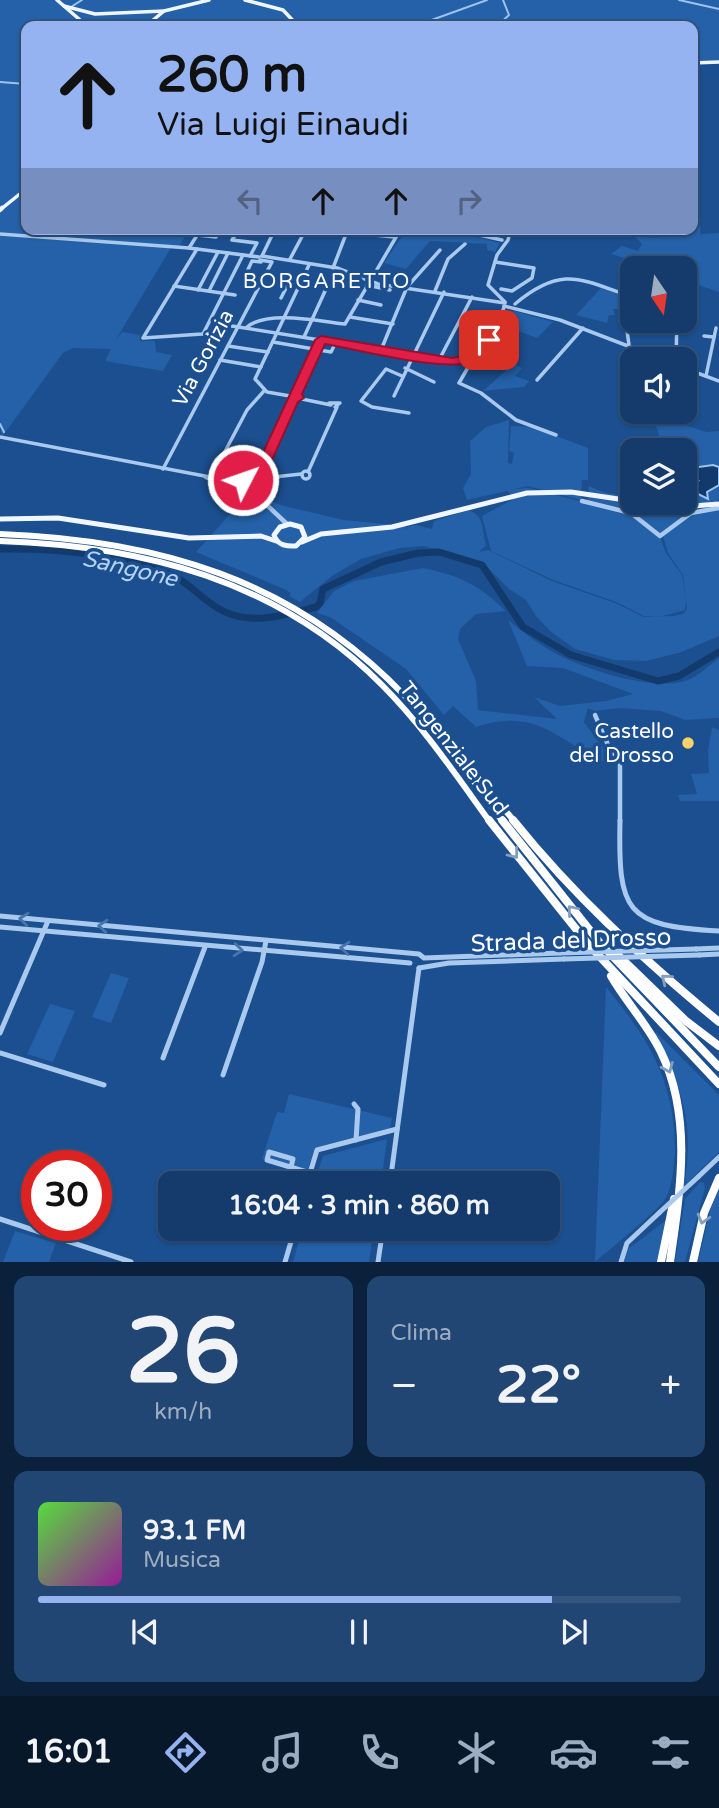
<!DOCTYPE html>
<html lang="it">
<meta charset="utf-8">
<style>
:root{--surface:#143b6b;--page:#214673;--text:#f1f3f6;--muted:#9dadc1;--line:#33557e;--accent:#95b2f1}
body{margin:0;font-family:"Varela Round",sans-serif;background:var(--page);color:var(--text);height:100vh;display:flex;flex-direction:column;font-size:26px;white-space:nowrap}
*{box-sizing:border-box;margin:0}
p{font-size:23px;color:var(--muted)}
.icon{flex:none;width:38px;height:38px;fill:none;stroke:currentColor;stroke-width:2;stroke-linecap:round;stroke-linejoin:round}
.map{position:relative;height:1262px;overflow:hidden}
.panel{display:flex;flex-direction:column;gap:14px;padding:14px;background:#0b203b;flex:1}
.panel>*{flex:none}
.guide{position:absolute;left:21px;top:21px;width:677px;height:214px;border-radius:14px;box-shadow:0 2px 5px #0004,0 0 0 2px var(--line);background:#95b2f1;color:#111;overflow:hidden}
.needle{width:46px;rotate:167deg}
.tools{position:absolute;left:620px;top:256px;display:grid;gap:14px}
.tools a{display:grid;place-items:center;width:77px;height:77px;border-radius:14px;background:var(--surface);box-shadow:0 2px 5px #0004,0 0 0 2px var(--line);font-size:35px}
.speed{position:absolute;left:21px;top:1150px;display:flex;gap:14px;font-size:35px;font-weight:700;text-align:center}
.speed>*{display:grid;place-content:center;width:91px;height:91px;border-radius:50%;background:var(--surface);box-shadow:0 2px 5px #0004,0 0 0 2px var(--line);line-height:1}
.speed .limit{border:10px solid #d22;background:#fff;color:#111}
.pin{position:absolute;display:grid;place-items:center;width:60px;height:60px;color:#fff;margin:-30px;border-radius:14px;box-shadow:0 4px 10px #0006}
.me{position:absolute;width:77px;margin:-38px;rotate:49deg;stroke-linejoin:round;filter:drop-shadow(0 0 5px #0008)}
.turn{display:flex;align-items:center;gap:24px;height:147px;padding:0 21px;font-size:32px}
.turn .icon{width:91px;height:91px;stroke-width:2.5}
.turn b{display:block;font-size:49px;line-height:60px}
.lanes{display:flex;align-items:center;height:66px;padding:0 21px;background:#0003;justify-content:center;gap:35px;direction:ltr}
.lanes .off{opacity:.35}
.big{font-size:52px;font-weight:700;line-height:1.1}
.panel .tile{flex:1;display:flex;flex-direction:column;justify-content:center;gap:10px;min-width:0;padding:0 24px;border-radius:14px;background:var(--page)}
.panel .dial{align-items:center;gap:0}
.dial b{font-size:91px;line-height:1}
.song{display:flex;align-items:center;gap:21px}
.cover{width:84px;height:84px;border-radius:10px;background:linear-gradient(135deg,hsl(110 70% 55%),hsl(300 70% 35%))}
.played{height:7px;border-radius:4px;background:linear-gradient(90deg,var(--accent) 80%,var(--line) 80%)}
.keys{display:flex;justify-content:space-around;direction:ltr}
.heat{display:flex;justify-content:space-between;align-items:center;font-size:38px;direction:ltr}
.panel .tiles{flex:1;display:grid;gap:14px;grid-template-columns:1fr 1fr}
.tile:last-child{grid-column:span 2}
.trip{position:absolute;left:158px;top:1171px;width:402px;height:70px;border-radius:14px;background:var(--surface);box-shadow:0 2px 5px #0004,0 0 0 2px var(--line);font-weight:700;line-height:70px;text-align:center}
.tab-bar{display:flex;height:112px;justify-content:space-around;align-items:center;background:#08182b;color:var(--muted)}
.tab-bar .icon{width:49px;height:49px}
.tab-bar .active{color:var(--accent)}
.tab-bar b{font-size:32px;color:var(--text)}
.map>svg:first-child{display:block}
.green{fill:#2461a8}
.water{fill:#123a6d;stroke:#9cc4f0;stroke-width:2}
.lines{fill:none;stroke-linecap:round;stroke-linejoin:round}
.stream{stroke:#9cc4f0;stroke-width:2}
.river{stroke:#123a6d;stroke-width:7}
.minor-far2{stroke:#a9c9ee;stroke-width:3.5}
.minor-far1{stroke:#a9c9ee;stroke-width:4.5}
.minor{stroke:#a9c9ee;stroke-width:5}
.major-far2{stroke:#f0f6ff;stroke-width:3.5}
.major-far1{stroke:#f0f6ff;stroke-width:4.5}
.major{stroke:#f0f6ff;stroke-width:5}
.highway-far1{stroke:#fff;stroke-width:6}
.highway{stroke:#fff;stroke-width:8}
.minor-bridge{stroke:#a9c9ee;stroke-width:5}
.oneway{stroke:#829ec1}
.oneway2{stroke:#4674ac}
.route{fill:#e11d48;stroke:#92132f;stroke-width:2}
.poi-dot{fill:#ffd166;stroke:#1b4f8f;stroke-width:2.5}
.labels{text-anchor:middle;stroke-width:7;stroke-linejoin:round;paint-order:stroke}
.far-quarter-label{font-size:21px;letter-spacing:2px;fill:#fff;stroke:#1b4f8f}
.street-label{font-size:21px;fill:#fff;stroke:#1b4f8f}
.poi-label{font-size:21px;fill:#fff;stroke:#1b4f8f;text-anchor:end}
.water-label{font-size:23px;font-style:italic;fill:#b5d3f5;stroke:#1b4f8f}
.near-street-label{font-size:24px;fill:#fff;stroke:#1b4f8f}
</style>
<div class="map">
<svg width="719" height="1262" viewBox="0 0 719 1262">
<rect width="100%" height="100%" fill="#1b4f8f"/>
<!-- green -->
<g class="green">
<polygon points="0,0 719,0 719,62 693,63 693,26 26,26 26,229 190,229 179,246 172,246 115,341 122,332 140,335 140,341 155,341 156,352 172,355 163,371 105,361 111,349 73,348 63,353 2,437 0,428"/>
<polygon points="693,224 700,226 701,237 702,234 719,233 719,292 684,280 684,268 655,267 611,254 622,246 638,251 642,244 634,236 671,239 634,235 633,229 693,229"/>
<polygon points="407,229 469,235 500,243 495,252 487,250 487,244 430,241 406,269 384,263"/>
<polygon points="601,288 629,298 622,309 613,309 615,315 609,315 607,323 576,315"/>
<polygon points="515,311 553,322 537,338 504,326 509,313"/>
<polygon points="513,364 522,368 515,376 529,381 524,387 483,391"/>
<polygon points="651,414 706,432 719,431 719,498 714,505 691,513 662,535 623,509 587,501 589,486 603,492 632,498 632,502 684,502 684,450 665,450"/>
<polygon points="509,420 508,463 512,464 514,453 509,451 511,426 533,427 588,448 588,480 582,480 581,500 528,486 467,500 463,488 471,474 470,441 486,427"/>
<polygon points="528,488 631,514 660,537 666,553 682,575 686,601 685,610 659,617 644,616 616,602 553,580 491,551 482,516 512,500 513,496 506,490"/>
<path d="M 249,493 L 284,506 L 344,520 L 405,526 L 407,530 L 407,527 L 416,525 L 432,529 L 434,521 L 469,510 C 486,517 481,531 486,545 L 479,552 L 488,550 L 552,581 L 615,603 L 644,617 L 673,616 L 683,614 L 687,609 L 683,575 L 668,553 L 663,536 L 692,514 L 715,507 L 719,501 L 719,636 L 682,652 L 646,661 L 614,660 L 575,649 L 550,631 L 536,616 L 526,600 L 509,589 L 483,563 L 424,546 L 400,548 L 361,559 L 332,576 L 300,602 L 289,596 L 291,593 L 284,589 L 196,552 Z"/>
<path d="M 423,568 C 460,576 478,584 506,611 L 476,614 L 460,629 L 458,639 L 476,681 L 478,710 L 557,719 L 534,697 L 560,706 L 606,701 L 633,694 L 563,668 L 527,666 L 508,620 C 521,630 534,641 548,649 C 578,668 655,693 688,680 C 700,675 709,665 719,658 L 719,718 L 685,720 L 661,711 L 618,708 L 595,711 L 588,708 L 584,722 L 606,752 L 617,763 C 597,762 590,756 573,745 C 539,722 517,714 476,727 L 453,706 L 444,715 L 406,669 L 330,617 L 317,613 L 334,591 L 354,581 Z"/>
<polygon points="712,727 719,730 719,801 680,801 678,795 697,794 691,774 709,773 708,750"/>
<polygon points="111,973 129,978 111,1023 92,1017"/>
<path d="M 606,987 C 649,1039 675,1082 675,1151 C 674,1165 673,1185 666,1198 C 660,1209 608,1251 595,1262 Z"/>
<polygon points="50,1004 75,1011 53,1062 27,1054"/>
<path d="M 656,1032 L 719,1095 L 719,1152 L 684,1186 C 695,1127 682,1085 654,1033 Z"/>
<polygon points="289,1094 392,1118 390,1128 315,1148 307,1172 262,1159 277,1112 284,1113"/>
<polygon points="387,1139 381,1183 314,1183 323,1156"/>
<polygon points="700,1182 704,1183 705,1188 685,1262 675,1262 685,1199"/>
<polygon points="719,1187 719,1262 698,1262 710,1211"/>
<polygon points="665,1221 657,1262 624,1262 628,1249"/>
<polygon points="302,1229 374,1229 369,1262 293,1262"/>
<polygon points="15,1231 56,1243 49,1262 3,1262"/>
</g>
<!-- water -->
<polygon class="water" points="713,465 719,467 719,485 707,492 708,499 690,490 698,481 684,480 684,469"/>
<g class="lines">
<!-- stream -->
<g class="stream">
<polyline points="679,0 719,9"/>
<polyline points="71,7 82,0"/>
<polyline points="415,26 487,0"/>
<polyline points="497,26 509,15 503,0"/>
<polyline points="0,82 26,84"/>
<polyline points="0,424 4,432"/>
</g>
<!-- river -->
<path class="river" d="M 0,549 C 53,548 109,553 159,570 C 189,581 190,589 213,605 C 245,628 281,616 316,607 L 320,603 L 323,589 L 381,562 L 418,553 L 439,552 L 482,565 L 523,627 L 571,655 L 658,681 L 679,676 L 719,652"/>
<!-- minor-far2 -->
<g class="minor-far2">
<polyline points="239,229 232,240 257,243 250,256"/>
<polyline points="308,229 395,237"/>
<polyline points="452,229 502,240"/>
<polyline points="0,234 189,248 259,257"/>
<polyline points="197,235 216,237 220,229"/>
<polyline points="189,248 201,229"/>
<path d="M 197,249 L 143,338 L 202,334 L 232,326 L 458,362 C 485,354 496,333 504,307"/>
<polyline points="262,256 337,268 378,284 505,303"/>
<polyline points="262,256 275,229"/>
<polyline points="290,259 306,229"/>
<polyline points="495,262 534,268 532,278 512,291 501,289"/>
<polyline points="333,268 348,229"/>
<polyline points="265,275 302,280"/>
<polyline points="244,278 252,261 261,262"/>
<polyline points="335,281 341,270"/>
<polyline points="367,285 390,290"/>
<polyline points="174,286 235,295"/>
<polyline points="198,290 218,252"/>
<polyline points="209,291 228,253"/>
<polyline points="435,291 448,259 465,244"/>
<polyline points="281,298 291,278"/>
<polyline points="358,300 381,305"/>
<polyline points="505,302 488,285 497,255 508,240 511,229"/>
<path d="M 515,304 C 562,265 580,279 632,297"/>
<polyline points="504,306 560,320 662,359"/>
<polyline points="350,317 393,324"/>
<path d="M 247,327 C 267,310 319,321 345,324 L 399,232"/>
<polyline points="203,334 243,255"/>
<polyline points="704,336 714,337"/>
<polyline points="304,337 326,289"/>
<polyline points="273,342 331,352 336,342"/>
<polyline points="629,345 624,309 632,299"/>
<polyline points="228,346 268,352"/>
<polyline points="381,350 407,287 440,250"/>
<polyline points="676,359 677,320"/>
<polyline points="220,360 261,367"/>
<polyline points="439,360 472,297"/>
<polyline points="467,360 470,364 459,383 481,393 516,420 556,435"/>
<polyline points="405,368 434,382"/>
<polyline points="684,368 719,381"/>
<polyline points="402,376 386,369 361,401 372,407 409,413"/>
<polyline points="706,376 716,328"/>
<polyline points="684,377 690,370"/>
<polyline points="537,380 583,328"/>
<polyline points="295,394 321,340"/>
<polyline points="290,396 267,392 255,379 309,265"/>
<polyline points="394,396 444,292"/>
<polyline points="297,398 331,405"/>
<polyline points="620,400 632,386"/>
<polyline points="329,403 340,403 335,407"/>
<polyline points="0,437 215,478"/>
<polyline points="163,469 272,262 260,260"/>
<circle cx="306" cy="475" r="4"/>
<polyline points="308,472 337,407"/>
<polyline points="259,475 293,399"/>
<polyline points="211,478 247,410 264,391"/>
<polyline points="265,478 301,474"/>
</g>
<!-- minor-far1 -->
<g class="minor-far1">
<circle cx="254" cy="483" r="10"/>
<polyline points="206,477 247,490"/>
<polyline points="265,478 278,477"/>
<polyline points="253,492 287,524"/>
<polyline points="582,501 631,513 660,536 691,513 719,508"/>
<polyline points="595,715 611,752 620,758 623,755 650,754"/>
<polyline points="620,822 620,758"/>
</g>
<!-- minor -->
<g class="minor">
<path d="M 620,820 C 618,912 625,926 719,931"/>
<polyline points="0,916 419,954 424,958 560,953"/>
<polyline points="0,927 410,963"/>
<polyline points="696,949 719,948"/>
<polyline points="699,955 719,954"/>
<polyline points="419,968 449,963 564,959"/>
<polyline points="0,1033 48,921"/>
<polyline points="0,1053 104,1085"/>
<polyline points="163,1058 205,947"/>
<polyline points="223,1075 262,962 266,941"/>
<polyline points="354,1104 358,1109 356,1140"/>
<polyline points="291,1167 293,1159 269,1152 267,1160 310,1173"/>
<polyline points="698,1177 719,1157"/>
<polyline points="307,1183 317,1150 397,1129"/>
<polyline points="390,1183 419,968"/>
<polyline points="0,1219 131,1262"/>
<polyline points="285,1262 295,1228"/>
<polyline points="378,1262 383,1228"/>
<polyline points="621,1262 627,1243 659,1213"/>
</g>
<!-- major-far2 -->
<g class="major-far2">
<polyline points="57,0 87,26"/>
<polyline points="245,0 283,10 298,26"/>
<polyline points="64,6 95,14 164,11"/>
<polyline points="146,26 164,11 209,0"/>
<polyline points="693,63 719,62"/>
<polyline points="0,210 26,189"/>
</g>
<!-- major-far1 -->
<polyline class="major-far1" points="0,210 2,208"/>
<!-- major -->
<g class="major">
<polyline points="637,502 679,507 719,504"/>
<polyline points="0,519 58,518 189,538 261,536 276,541"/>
<path d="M 290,524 L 301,527 L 305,537 L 296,546 C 286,546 278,546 274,535 L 280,527 Z"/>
<polyline points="302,542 321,534 392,527 527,493 571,492 632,501"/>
</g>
<!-- highway-far1 -->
<g class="highway-far1">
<path d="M 0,534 C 158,540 293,579 405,696 C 442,734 472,779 503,822"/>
<path d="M 0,541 C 143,546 278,580 382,685 C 423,726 456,775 490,822"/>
<polyline points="446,740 515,822"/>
</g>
<!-- highway -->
<g class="highway">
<polyline points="489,820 588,944 719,1084"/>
<polyline points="502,820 600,943 719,1067"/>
<path d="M 513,820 C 574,896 644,960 719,1022"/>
<polyline points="617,954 686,1021 719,1046"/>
<path d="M 611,976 C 626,1002 648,1025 661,1052 C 693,1118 680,1192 670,1262"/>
<polyline points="661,1262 674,1199"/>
<polyline points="693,1262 704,1213 719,1178"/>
</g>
<!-- minor-bridge -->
<g class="minor-bridge">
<polyline points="560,953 696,949"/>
<polyline points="564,959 699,955"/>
<polyline points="659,1213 698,1177"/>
</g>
</g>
<!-- one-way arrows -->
<defs><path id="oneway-chevron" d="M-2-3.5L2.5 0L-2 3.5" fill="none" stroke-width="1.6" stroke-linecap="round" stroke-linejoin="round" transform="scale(1.75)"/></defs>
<g class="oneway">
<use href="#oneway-chevron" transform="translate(514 854) rotate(52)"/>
<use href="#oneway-chevron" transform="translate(572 910) rotate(-130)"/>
<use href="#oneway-chevron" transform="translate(666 979) rotate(-140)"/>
<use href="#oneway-chevron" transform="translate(668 1068) rotate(67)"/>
<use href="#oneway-chevron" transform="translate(703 1219) rotate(106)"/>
</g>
<g class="oneway2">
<use href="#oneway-chevron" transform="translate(24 919) rotate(-174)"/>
<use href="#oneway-chevron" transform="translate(103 926) rotate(-175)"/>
<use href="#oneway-chevron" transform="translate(345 948) rotate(-175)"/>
<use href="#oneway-chevron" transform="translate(238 950) rotate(5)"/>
</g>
<!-- route -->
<path class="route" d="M 321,336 L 452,358 C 469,355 475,352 485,338 L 489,336 L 495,340 C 491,348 487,357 478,361 C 446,373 361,350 325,344 L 302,394 L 304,398 L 298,402 L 264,478 L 243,485 L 238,484 L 238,477 L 255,470 L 315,340 Z"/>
<!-- markers -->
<circle class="poi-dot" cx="688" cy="743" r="7"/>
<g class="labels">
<!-- far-quarter labels -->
<g class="far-quarter-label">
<text x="327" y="288">BORGARETTO</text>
</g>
<!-- street labels -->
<g class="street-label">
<text transform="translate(203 358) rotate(-62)" y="7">Via Gorizia</text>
<text transform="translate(454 748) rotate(52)" y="7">Tangenziale Sud</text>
</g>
<!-- poi labels -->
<g class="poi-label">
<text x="674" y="738">Castello<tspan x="674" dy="24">del Drosso</tspan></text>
</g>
<!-- water labels -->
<g class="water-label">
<text transform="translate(130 568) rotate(13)" y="8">Sangone</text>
</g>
<!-- near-street labels -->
<g class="near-street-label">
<text transform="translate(571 940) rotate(-2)" y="8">Strada del Drosso</text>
</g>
</g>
</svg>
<div class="tools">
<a><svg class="needle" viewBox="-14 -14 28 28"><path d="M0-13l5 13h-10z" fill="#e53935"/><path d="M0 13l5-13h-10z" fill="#9dadc1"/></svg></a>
<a><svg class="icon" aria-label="sound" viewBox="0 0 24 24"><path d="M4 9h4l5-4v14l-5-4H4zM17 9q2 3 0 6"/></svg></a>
<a><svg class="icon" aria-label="layers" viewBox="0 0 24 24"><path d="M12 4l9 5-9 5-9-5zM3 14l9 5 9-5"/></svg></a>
</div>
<div class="speed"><div class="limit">30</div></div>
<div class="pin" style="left:489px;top:340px;background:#d93025"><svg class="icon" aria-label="arrive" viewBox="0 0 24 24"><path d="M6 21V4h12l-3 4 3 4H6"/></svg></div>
<svg class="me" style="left:243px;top:480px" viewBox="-20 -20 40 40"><circle r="17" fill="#e11d48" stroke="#fff" stroke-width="3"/><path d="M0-11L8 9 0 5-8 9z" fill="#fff"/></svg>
<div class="trip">16:04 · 3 min · 860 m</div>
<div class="guide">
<div class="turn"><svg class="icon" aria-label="ahead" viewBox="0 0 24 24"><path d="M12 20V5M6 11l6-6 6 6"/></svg><div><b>260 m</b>Via Luigi Einaudi</div></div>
<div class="lanes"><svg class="icon off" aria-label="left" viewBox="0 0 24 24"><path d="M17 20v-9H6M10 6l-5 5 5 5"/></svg><svg class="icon" aria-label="ahead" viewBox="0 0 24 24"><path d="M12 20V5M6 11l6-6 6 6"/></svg><svg class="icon" aria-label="ahead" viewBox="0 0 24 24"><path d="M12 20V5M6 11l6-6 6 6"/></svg><svg class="icon off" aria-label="right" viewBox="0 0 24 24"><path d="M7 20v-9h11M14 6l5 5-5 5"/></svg></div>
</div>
</div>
<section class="panel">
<div class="tiles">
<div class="tile dial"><b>26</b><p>km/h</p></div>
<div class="tile"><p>Clima</p>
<div class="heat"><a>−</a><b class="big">22°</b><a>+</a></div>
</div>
<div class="tile">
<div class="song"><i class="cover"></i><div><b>93.1 FM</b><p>Musica</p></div></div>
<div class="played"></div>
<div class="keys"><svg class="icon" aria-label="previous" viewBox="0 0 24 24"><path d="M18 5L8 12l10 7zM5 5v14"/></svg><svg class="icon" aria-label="pause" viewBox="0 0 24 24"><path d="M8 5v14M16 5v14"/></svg><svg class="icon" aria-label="next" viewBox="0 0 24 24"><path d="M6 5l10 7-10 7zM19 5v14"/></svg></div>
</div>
</div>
</section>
<nav class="tab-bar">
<b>16:01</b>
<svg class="icon active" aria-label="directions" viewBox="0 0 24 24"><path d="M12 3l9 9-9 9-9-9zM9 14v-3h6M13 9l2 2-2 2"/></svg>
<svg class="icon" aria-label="music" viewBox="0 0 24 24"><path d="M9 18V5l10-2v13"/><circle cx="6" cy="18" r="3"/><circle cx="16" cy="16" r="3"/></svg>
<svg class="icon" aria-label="phone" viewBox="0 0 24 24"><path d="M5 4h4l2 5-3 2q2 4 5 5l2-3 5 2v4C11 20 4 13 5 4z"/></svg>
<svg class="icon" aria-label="climate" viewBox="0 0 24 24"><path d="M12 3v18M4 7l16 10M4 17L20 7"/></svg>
<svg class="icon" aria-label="car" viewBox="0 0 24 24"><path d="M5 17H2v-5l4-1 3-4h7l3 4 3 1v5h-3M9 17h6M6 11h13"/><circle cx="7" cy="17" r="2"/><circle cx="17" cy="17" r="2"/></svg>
<svg class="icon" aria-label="filters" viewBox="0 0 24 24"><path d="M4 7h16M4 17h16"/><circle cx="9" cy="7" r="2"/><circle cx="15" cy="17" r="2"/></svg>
</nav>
